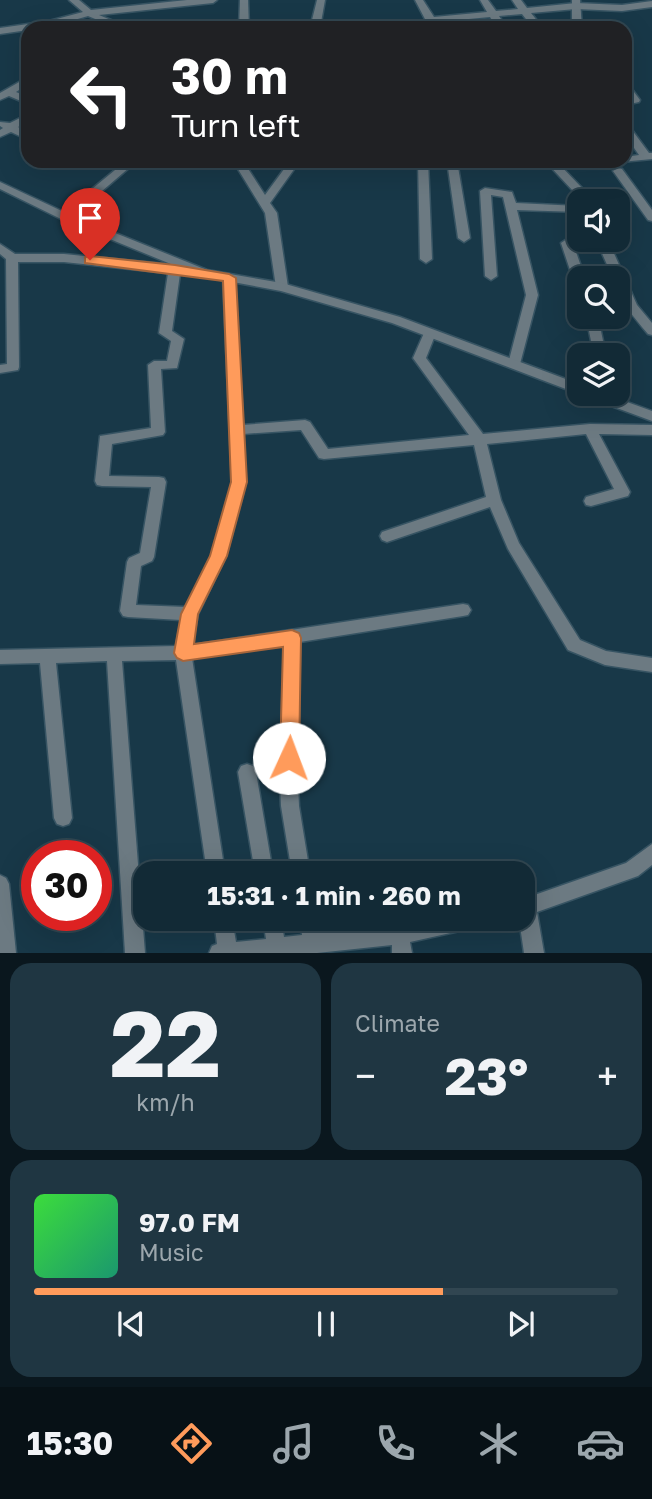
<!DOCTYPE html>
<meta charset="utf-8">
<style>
:root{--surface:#122a36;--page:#1f3642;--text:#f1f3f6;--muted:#9ca7ad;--line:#314651;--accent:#ff9b5b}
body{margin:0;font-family:"Golos Text",sans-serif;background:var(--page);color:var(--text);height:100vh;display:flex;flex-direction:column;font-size:26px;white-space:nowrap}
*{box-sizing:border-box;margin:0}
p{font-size:23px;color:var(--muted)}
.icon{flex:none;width:38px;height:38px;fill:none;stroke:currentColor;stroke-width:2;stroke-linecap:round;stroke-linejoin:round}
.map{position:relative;height:953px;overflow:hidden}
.panel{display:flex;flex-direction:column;gap:10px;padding:10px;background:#0a171e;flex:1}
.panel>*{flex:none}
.guide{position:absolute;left:21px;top:21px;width:611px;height:147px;border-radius:21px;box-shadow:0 7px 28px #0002,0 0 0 2px var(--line);background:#202124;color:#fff;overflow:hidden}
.tools{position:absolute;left:567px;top:189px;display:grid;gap:14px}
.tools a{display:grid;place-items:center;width:63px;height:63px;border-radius:14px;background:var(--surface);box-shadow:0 7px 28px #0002,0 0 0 2px var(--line);font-size:35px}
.speed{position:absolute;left:21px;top:840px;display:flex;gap:14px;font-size:35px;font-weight:700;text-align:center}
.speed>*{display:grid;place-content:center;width:91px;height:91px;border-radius:50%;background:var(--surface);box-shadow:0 7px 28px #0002,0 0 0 2px var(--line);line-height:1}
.speed .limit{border:10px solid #d22;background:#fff;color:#111}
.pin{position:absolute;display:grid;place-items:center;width:60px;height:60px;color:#fff;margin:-72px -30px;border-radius:50% 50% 50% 0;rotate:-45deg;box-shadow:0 0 7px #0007}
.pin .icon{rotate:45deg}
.me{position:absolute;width:77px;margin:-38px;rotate:2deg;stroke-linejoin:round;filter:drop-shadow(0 0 5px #0008)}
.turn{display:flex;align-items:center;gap:24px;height:147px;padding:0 35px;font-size:32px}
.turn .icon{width:91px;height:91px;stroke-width:2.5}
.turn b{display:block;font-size:49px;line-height:60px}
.big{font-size:52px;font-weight:700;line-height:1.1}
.panel .card{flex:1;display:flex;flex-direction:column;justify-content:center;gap:10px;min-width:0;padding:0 24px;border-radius:21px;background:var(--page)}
.panel .dial{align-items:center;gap:0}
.dial b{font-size:91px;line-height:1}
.song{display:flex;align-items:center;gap:21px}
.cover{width:84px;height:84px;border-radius:10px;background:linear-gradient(135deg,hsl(120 70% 55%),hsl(160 70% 35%))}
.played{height:7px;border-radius:4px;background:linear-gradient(90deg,var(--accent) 70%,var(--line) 70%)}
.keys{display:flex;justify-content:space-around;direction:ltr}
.heat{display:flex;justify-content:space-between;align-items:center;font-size:38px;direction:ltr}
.panel .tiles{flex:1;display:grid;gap:10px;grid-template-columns:1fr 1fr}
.card:last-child{grid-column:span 2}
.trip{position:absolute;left:133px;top:861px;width:402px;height:70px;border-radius:21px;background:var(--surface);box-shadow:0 7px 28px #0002,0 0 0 2px var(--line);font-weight:700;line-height:70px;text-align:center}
.dock{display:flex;height:112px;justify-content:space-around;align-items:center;background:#071116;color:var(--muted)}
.dock .icon{width:49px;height:49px}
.dock .on{color:var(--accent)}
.dock b{font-size:32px;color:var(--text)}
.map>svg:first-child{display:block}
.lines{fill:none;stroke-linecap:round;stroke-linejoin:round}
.minor-casing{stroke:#375463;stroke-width:3}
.tertiary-casing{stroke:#375463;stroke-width:3}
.minor{fill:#6c7a82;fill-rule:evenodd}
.tertiary{fill:#6c7a82;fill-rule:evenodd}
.route{fill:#ff9b5b;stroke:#a6653b;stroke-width:2}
</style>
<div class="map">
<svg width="652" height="953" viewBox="0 0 652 953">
<rect width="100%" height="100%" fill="#183848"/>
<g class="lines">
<!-- minor casing -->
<g class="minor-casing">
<g id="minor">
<polygon points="69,0 79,0 91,10 187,0 217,0 213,3 99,15 130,28 117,28 88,16 50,27 28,28 28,30 0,34 0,28 49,21 83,12"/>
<polygon points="240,0 248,0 249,28 239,28"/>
<polygon points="317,0 325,0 320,28 310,28"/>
<polygon points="415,0 423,0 434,17 487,12 480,0 488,0 496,11 518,9 512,0 521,0 527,8 576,3 622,5 652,1 652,7 622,11 576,9 531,13 543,28 533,28 522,14 499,16 507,28 497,28 490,17 437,22 439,28 329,28 329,24 334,21 426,21"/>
<polygon points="28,77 28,84 16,92 28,97 28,104 9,96 0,100 0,93"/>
<polygon points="625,83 628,84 640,100 639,102 625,105 625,99 629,98 625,93"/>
<polygon points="28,114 28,121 18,127 28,133 28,140 11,132 0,137 0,130 3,128 0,126 0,122 10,123"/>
<polygon points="625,125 629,126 649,153 652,153 652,159 621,162 625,161 625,157 639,155 625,135"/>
<polygon points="233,161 243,161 265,195 290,161 300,161 270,203 277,213 288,287 286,290 282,291 276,287 265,213"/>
<polygon points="418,161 428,161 432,259 426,263 420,259"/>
<polygon points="447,161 457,161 470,238 464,242 458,238"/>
<polygon points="545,161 556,161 583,189 589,201 579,202 574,192"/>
<polygon points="618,168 622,169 652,210 652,221 648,220 613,171"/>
<polygon points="485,188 512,192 516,203 579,206 579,212 517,210 538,295 520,364 514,368 508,364 526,295 503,197 491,195 497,276 491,280 485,276 480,191"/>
<polygon points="567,239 573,243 585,278 579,278 579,283 573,279 561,243"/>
<path d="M 596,240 L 608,240 L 637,305 L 652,323 L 652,335 L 648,334 C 634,317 618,301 618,278 L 613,278 Z"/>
<polygon points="0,244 15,254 64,254 175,265 204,269 210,273 204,277 180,274 172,331 184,339 177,368 161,369 165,432 163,435 112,444 109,476 159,477 164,478 166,482 154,557 152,561 141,566 136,605 186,607 212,556 232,482 223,278 229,274 235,278 243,425 305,420 310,422 328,449 469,435 413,358 424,333 430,329 436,333 426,358 483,434 590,424 652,425 652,435 599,434 630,492 628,496 591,506 586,505 584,501 586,497 614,489 586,434 487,444 501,500 519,543 580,640 606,651 652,658 652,672 605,665 568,650 508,549 490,507 387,542 382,540 380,536 382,532 486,497 474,445 324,459 319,458 301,430 243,434 246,482 226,556 198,614 192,645 463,604 468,605 471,610 468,615 463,616 300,642 298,783 299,806 310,873 292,873 281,806 280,783 284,644 192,658 225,873 207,873 176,660 122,661 145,953 125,953 107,661 56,663 72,818 69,824 63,826 57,824 54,818 40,663 0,664 0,650 176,646 181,620 128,617 123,616 120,611 127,562 129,558 140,553 151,487 102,486 97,485 95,481 100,436 151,428 148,365 154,361 167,361 171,341 159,333 168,273 64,262 18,262 19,367 18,370 0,373 0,365 7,364 6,259 0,254"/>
<polygon points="586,317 598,317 606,355 594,355"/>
<polygon points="247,764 253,766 256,772 273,873 255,873 238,772 241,766"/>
<polygon points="652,844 652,865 638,876 537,912 544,953 524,953 519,919 523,919 523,899 626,863"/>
<polygon points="0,875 6,878 9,884 16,953 0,953"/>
<polygon points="214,919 232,919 236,942 266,939 263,919 281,919 284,937 302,935 300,919 318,919 321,933 400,926 431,919 482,919 480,926 473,928 410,942 412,953 392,953 392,945 317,953 209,953 212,946 217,944"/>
</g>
</g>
<!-- tertiary casing -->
<g class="tertiary-casing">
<g id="tertiary">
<polygon points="572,0 580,0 582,28 572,28"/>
<polygon points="126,161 137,161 73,216 207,270 282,283 400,317 579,384 579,394 392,323 281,291 200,276 61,219 0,189 0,182 64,212"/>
<polygon points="586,394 605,394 652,411 652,421 587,397"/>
</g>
</g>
<!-- minor -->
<use href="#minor" class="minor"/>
<!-- tertiary -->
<use href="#tertiary" class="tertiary"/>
</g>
<!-- route -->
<polygon class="route" points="90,256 175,265 229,274 236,278 247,482 227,556 198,614 194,644 292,630 299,633 301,638 299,758 296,764 289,766 282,764 280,758 283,647 183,661 177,658 174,653 181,614 210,556 231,482 223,281 85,263 85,257"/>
</svg>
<div class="tools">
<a><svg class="icon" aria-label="sound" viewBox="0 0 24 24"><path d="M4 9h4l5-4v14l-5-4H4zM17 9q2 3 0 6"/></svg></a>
<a><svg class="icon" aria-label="search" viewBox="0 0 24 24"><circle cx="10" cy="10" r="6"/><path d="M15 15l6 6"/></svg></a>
<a><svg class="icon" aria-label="layers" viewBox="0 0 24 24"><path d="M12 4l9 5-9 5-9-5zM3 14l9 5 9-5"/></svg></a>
</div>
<div class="speed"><div class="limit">30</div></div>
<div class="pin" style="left:90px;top:260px;background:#d93025"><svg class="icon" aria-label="arrive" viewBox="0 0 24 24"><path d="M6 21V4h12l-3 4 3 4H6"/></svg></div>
<svg class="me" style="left:289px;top:758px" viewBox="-20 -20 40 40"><circle r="19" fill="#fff"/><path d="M0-13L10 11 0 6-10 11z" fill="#ff9b5b"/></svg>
<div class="trip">15:31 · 1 min · 260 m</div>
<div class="guide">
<div class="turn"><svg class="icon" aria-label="left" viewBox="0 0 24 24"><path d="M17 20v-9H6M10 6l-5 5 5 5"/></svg><div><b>30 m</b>Turn left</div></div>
</div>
</div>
<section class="panel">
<div class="tiles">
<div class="card dial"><b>22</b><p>km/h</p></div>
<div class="card"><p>Climate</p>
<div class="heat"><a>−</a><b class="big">23°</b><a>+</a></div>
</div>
<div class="card">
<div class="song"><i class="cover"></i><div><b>97.0 FM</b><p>Music</p></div></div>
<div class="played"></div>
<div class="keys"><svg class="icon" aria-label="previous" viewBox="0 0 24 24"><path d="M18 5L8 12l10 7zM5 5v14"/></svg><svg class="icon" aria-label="pause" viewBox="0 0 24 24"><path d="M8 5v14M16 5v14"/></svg><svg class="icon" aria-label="next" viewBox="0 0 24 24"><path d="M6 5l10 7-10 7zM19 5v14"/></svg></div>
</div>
</div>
</section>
<nav class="dock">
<b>15:30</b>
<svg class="icon on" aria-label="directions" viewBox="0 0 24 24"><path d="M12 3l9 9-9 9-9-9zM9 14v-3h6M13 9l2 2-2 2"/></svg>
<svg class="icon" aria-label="music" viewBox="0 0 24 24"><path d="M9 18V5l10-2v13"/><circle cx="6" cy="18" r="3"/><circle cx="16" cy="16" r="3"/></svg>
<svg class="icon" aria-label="phone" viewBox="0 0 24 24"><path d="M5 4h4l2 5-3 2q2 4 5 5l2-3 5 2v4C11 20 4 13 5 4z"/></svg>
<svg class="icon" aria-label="climate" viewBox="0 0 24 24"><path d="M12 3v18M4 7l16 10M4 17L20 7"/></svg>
<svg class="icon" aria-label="car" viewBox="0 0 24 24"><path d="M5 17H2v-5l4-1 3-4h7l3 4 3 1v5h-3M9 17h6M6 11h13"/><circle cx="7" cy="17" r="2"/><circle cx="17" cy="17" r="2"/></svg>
</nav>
